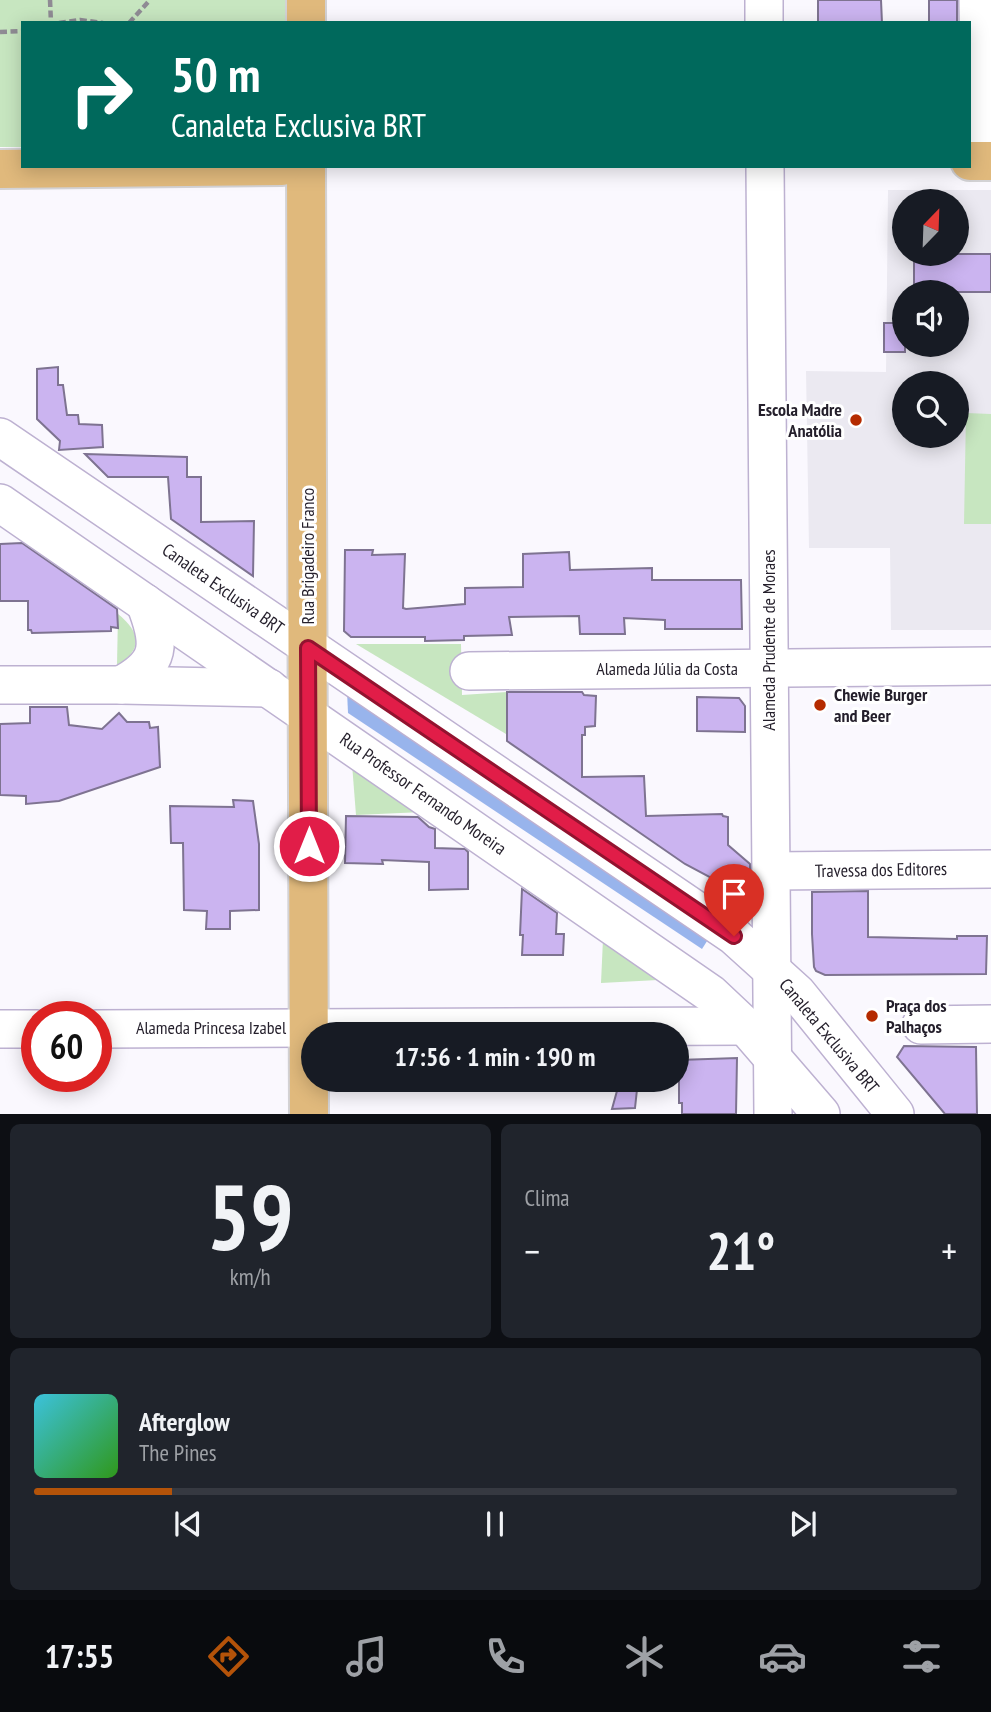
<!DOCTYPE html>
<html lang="pt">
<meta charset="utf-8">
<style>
:root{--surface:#171b24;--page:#20242c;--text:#f1f3f6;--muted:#9ea1a6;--line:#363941;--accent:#b45309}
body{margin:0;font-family:"PT Sans Narrow",sans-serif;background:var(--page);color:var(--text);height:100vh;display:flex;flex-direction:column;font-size:26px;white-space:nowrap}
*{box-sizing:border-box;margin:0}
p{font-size:23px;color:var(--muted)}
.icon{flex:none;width:38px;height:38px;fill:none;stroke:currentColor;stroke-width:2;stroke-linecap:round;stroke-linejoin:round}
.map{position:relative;height:1114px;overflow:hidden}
.details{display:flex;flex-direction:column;gap:10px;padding:10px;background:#0d0f14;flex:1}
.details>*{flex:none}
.top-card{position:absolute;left:21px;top:21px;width:950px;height:147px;border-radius:0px;box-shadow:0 4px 18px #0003;background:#00695c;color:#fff;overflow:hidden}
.needle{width:46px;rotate:23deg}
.fabs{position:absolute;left:892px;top:189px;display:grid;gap:14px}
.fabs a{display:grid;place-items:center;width:77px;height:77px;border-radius:50%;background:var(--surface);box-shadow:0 4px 18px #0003;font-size:35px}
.speed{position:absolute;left:21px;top:1001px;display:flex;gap:14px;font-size:35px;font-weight:700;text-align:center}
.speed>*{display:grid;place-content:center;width:91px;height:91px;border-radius:50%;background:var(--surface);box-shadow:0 4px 18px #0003;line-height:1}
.speed .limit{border:10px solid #d22;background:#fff;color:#111}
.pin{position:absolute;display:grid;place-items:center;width:60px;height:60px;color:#fff;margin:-72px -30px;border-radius:50% 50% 50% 0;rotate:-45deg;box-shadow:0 0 7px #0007}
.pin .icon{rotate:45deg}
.me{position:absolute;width:77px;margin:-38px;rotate:0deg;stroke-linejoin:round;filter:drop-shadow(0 0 5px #0008)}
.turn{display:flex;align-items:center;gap:24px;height:147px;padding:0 35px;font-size:32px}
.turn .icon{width:91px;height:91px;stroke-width:2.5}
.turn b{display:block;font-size:49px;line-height:60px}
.big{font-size:52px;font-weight:800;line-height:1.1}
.details .tile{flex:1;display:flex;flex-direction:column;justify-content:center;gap:10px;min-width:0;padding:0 24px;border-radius:10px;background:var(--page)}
.details .dial{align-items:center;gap:0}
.dial b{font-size:91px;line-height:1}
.song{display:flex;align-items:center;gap:21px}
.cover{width:84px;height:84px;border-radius:10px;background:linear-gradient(135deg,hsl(190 70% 55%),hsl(110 70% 35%))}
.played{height:7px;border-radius:4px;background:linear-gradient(90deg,var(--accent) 15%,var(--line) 15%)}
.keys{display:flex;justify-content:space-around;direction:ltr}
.heat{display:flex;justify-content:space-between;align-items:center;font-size:38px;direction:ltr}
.details .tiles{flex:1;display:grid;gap:10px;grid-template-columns:1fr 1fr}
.tile:last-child{grid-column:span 2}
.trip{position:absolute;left:301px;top:1022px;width:388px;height:70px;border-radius:35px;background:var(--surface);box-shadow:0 4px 18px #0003;font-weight:800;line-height:70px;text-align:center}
.tabs{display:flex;height:112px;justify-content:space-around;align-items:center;background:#090b0e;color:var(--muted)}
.tabs .icon{width:49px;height:49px}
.tabs .on{color:var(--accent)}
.tabs b{font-size:32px;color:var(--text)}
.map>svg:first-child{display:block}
.built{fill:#ebe9f1;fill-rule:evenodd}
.green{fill:#c7e6c0}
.water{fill:#98b4ec}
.building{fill:#cbb4f0;stroke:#7e7391;stroke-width:2}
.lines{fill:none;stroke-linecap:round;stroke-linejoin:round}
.minor-casing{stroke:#bdb1d1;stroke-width:40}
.major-casing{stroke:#d3d2d5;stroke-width:42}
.path{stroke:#8f8b94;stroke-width:4.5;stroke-dasharray:7 3.5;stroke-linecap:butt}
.minor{stroke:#fff;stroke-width:37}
.major{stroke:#e0b97c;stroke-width:38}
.route-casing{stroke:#92132f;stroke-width:18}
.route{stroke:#e11d48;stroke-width:12}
.poi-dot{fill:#b52b00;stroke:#fff;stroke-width:2.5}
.labels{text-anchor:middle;stroke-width:6;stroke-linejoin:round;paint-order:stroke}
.poi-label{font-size:18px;font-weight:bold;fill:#241f2b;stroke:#fff;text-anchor:start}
.street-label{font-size:18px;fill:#241f2b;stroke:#fff}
</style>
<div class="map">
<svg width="991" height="1114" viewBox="0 0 991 1114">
<rect width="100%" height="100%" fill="#faf8fe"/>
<!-- built -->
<path class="built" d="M 888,190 L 991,190 L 991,630 L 891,630 L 890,548 L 809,548 L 806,371 L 886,372 ZM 905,201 L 957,201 L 957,254 L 905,254 ZM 905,292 L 957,292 L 957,345 L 905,345 ZM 905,383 L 957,383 L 957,436 L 905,436 Z"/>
<!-- green -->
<g class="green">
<polygon points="0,0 290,0 290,23 23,23 23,147 0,147"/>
<polygon points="966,413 991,414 991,524 964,524"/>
<path d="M 118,614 C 140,632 144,649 117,665 Z"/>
<polygon points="356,644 461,644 462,695 507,692 506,734"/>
<polygon points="352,764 423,812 356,815"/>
<polygon points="603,939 658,980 601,983"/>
</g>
<!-- water -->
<polygon class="water" points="347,691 709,938 702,949 348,713"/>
<!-- building -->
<g class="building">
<polygon points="818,0 881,0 882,23 818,23"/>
<rect x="929" y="0" width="28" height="23"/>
<rect x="914" y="254" width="77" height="38"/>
<rect x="884" y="323" width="21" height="29"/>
<polygon points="58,367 58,385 63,385 67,415 78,415 79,424 102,425 103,447 59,450 60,441 37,419 37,369"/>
<polygon points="85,454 187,457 187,477 201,477 201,522 254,521 253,576 171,519 168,477 108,477"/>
<polygon points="22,543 117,609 118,628 111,627 111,631 32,633 31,630 28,630 28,601 0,601 0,544"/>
<polygon points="345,550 373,550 372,555 405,554 403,608 406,609 465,604 465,588 523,587 523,554 569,552 570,570 652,568 652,580 741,580 742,629 665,629 665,620 624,618 625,634 580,634 579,616 509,617 512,635 464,636 464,640 425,641 425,637 351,637 344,631"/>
<polygon points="507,692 582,692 584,695 596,696 595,726 585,727 585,735 582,735 582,777 644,776 646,816 722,814 723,816 728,817 728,845 750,864 750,886 739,900 721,883 685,864 507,741"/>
<polygon points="697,697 739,698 745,706 745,732 697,731"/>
<polygon points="30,707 67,707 69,725 102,729 119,713 127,722 149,722 150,728 158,727 160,767 59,801 26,804 26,796 0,795 0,724 30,723"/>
<polygon points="233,800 253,801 259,844 259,910 230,911 230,929 206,929 207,911 184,910 183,843 171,843 170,806 234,807"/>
<polygon points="346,816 418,817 429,827 435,829 435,848 465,849 468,852 468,889 429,890 429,862 382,860 383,864 345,863"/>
<polygon points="522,889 557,913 556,934 564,934 563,955 522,955 523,935 520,935"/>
<polygon points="868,891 868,937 957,939 957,936 987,936 986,974 825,975 816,971 814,967 812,934 812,892"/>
<polygon points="904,1046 976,1047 977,1114 945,1114 897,1057"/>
<polygon points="737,1058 736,1114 682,1114 682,1103 679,1103 679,1060"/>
<polygon points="620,1080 638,1080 635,1108 612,1109"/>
</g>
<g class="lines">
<!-- minor casing -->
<g class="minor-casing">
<g id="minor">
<polyline points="764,0 764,23"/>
<polyline points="978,0 980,161"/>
<polyline points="765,166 773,1114"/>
<polyline points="0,437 734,936 797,993 895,1114"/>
<polyline points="0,503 711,994 745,1026 821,1114"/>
<polyline points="469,671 991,666"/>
<polyline points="0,685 121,685 269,688"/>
<path d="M 121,685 C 162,663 161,644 145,603"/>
<polyline points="771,871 991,869"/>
<polyline points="921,1025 991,1024"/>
<polyline points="0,1029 37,1029"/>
<polyline points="96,1029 745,1026"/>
</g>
</g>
<!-- major casing -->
<g class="major-casing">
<g id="major">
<polyline points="306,0 306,23"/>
<polyline points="970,161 991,161"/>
<polyline points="306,166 309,1114"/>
<polyline points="0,169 282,166"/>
</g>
</g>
<!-- path -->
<g class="path">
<polyline points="50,0 51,23"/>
<polyline points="59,23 80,20 103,23"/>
<polyline points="129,23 150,0"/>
<polyline points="0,32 23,31"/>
</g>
<!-- minor -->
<use href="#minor" class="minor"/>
<!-- major -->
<use href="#major" class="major"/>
</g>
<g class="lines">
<!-- route casing -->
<g class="route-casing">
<polyline id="route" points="309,846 308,648 734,936"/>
</g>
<!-- route -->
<use href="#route" class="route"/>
</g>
<!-- markers -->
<g class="poi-dot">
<circle cx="856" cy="420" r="7"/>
<circle cx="820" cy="705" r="7"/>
<circle cx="872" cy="1016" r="7"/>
</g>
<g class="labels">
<!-- poi labels -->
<g class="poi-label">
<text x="842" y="416" text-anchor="end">Escola Madre<tspan x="842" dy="21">Anatólia</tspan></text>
<text x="834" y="701">Chewie Burger<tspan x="834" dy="21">and Beer</tspan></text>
<text x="886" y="1012">Praça dos<tspan x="886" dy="21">Palhaços</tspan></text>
</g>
<!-- street labels -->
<g class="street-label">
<text transform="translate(308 556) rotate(-90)" y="6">Rua Brigadeiro Franco</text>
<text transform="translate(223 589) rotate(35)" y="6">Canaleta Exclusiva BRT</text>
<text transform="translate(769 640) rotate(-90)" y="6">Alameda Prudente de Moraes</text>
<text x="667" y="675">Alameda Júlia da Costa</text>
<text transform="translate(423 794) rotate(35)" y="6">Rua Professor Fernando Moreira</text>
<text transform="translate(881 870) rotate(-1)" y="6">Travessa dos Editores</text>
<text x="211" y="1034">Alameda Princesa Izabel</text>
<text transform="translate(829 1036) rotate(50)" y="6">Canaleta Exclusiva BRT</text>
</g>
</g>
</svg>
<div class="fabs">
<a><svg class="needle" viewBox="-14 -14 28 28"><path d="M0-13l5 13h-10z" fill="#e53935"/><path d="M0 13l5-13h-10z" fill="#9ea1a6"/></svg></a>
<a><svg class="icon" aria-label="sound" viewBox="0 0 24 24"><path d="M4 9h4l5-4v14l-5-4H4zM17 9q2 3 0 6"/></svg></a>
<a><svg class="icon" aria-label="search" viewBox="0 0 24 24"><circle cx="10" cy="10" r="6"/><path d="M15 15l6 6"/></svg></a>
</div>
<div class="speed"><div class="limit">60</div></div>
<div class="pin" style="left:734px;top:936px;background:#d93025"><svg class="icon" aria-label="arrive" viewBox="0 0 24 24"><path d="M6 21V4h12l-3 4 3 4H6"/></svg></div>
<svg class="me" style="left:309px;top:846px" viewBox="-20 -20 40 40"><circle r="17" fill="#e11d48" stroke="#fff" stroke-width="3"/><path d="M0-11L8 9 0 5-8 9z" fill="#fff"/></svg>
<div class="trip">17:56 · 1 min · 190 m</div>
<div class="top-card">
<div class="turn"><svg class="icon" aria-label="right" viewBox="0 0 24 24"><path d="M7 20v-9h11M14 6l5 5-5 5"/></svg><div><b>50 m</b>Canaleta Exclusiva BRT</div></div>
</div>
</div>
<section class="details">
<div class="tiles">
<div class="tile dial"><b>59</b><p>km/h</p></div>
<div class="tile"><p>Clima</p>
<div class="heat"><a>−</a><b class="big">21°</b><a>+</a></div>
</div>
<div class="tile">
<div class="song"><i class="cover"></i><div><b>Afterglow</b><p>The Pines</p></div></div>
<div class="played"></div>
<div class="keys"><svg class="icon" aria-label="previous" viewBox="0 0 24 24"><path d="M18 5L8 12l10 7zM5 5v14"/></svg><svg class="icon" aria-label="pause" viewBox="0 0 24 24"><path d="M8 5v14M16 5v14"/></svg><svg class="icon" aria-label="next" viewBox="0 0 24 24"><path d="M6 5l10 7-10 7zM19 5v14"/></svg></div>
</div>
</div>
</section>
<nav class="tabs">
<b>17:55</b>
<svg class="icon on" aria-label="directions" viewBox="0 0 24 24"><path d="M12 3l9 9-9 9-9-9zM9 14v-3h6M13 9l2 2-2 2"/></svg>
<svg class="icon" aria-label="music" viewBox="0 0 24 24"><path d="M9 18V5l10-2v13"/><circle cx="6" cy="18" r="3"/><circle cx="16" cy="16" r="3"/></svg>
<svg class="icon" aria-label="phone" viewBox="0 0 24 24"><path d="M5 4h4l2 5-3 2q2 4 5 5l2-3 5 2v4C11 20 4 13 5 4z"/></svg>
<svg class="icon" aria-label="climate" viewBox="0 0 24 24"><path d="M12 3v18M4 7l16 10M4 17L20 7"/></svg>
<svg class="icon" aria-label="car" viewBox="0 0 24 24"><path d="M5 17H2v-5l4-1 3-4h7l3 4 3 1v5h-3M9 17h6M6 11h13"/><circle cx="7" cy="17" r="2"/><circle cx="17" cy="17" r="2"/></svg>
<svg class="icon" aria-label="filters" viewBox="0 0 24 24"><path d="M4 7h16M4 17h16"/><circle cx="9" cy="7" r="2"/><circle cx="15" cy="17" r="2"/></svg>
</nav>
